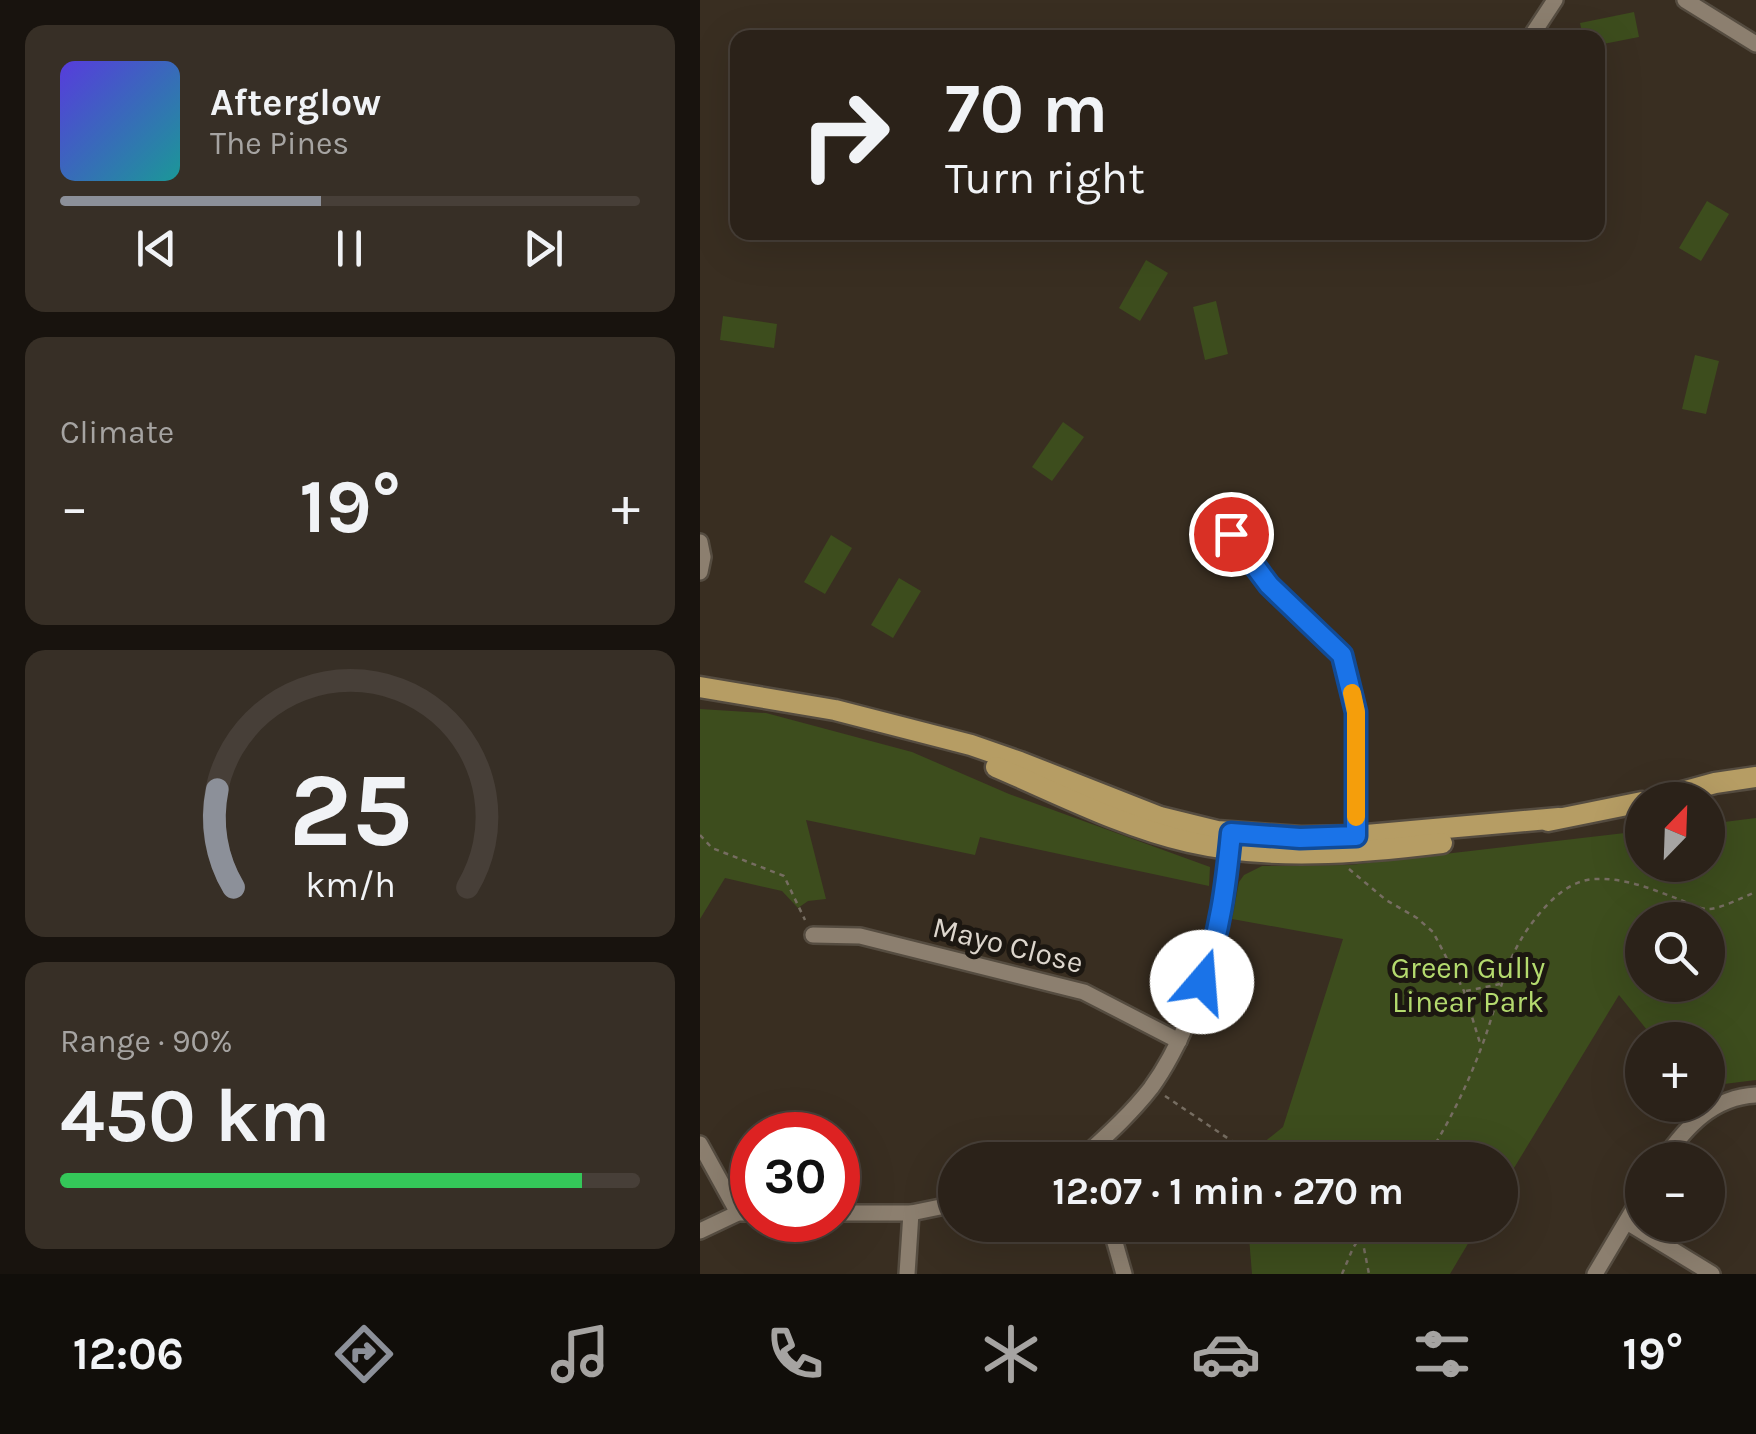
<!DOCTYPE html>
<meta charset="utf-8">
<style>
:root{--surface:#2b2219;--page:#372f26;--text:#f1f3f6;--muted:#a6a4a2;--line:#473f38;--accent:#8c9099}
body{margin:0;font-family:Karla,sans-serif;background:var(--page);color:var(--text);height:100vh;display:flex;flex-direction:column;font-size:38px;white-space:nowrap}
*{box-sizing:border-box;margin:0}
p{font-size:32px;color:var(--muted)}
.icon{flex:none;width:55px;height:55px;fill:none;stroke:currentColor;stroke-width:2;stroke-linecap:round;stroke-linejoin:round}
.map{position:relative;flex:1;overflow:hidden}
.side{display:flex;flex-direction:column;gap:25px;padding:25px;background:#18130e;width:700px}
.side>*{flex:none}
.banner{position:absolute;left:30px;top:30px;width:875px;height:210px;border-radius:20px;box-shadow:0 10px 40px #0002,0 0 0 2px var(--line);background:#2b2219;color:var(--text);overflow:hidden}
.needle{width:65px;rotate:23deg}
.tools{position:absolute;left:925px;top:782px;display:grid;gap:20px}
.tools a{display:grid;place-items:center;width:100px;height:100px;border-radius:50%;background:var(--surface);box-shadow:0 10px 40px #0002,0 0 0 2px var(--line);font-size:50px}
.speed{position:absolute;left:30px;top:1112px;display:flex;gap:20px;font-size:50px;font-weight:700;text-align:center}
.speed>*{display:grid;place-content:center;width:130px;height:130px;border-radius:50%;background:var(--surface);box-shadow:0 10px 40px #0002,0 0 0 2px var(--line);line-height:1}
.speed .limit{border:15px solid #d22;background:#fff;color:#111}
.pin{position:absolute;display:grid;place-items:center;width:85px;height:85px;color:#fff;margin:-42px;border:5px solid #fff;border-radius:50%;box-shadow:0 2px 10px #0007}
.me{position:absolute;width:110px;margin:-55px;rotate:18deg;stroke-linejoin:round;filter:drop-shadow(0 0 8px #0008)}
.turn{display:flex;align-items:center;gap:35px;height:210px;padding:0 50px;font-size:45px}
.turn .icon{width:130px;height:130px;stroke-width:2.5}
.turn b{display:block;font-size:70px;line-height:85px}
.big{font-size:75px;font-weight:700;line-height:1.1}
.side .widget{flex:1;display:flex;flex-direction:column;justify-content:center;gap:15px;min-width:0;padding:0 35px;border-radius:20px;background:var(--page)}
.side .dial{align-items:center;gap:0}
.dial svg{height:260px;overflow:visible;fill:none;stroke:var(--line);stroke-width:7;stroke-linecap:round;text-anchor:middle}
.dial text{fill:var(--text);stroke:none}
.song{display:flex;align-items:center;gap:30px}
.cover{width:120px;height:120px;border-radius:15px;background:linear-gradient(135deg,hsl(250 70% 55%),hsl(180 70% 35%))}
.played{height:10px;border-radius:5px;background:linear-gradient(90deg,var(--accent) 45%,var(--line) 45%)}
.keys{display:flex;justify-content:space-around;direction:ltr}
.heat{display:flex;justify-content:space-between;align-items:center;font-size:55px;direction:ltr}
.charge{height:15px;border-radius:8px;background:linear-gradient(90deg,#34c759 90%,var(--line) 0)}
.trip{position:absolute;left:238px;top:1142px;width:580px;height:100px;border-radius:50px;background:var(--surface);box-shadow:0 10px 40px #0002,0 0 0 2px var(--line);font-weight:700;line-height:100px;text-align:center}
.menu{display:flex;height:160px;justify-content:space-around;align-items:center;background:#110e0a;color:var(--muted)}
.menu .icon{width:70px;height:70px}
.menu .selected{color:var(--accent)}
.menu b{font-size:45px;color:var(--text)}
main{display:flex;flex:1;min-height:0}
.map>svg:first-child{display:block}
.green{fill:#3d4d1d;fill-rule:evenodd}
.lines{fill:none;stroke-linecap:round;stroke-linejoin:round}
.minor-casing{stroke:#554c40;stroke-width:20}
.major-casing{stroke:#554c40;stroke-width:25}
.path{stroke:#766d61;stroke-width:2.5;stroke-dasharray:5 5;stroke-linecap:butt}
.minor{stroke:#8c7f6f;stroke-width:15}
.major{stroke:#b69d64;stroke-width:20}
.route-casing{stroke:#114b97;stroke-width:25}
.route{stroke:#1a73e8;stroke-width:18}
.slow{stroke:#f59e0b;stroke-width:18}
.labels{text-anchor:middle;stroke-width:10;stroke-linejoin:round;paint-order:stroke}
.street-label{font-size:30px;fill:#ddd6cd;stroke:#1c1711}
.park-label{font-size:30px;fill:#b4da6e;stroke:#1c1711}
</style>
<main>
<section class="side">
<div class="widget">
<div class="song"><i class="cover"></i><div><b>Afterglow</b><p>The Pines</p></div></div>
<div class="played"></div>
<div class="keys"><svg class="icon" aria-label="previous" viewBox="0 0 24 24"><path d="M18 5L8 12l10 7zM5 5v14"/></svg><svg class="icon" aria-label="pause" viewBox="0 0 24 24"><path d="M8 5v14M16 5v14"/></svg><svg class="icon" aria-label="next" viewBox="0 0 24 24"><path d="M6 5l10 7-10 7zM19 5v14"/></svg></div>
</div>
<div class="widget"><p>Climate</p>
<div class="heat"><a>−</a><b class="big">19°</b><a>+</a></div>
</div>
<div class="widget dial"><svg viewBox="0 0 100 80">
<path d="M14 69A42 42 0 1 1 86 69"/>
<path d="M14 69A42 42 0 0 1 9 39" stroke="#8c9099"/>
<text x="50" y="56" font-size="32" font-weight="700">25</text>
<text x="50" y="72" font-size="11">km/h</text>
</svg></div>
<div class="widget"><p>Range · 90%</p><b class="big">450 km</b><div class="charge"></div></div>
</section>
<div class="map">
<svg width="1056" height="1274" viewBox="0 0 1056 1274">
<rect width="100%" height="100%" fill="#392e21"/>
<!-- green -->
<g class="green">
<polygon points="934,12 939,37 898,45 898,38 883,37 880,23"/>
<polygon points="1007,201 1029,214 1001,261 979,248"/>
<polygon points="446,260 468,273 440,321 419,308"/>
<polygon points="516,301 528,354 505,360 493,307"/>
<polygon points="23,316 77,324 74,348 20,340"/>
<polygon points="995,355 1019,361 1006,414 982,409"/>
<polygon points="363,422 384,437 352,481 332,467"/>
<polygon points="131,535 152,548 125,594 104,582"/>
<polygon points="199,578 221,591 193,638 171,625"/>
<polygon points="0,709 66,713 212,752 309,794 510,867 509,886 280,837 275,855 106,820 126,899 108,901 98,908 82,891 25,878 0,919"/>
<path d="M 1056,818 L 1056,1080 L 1008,1086 L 1008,1040 L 955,1040 L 919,995 L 800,1191 L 800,1160 L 542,1160 L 583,1127 L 643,939 L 532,919 L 539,882 L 544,875 L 562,866 L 650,865 L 942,831 L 942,865 L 1008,865 L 1008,824 ZM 942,920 L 1008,920 L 1008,985 L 942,985 Z"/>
<polygon points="548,1225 779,1225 750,1274 552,1274"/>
</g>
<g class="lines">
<!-- minor casing -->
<g class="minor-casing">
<g id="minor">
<polyline points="985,0 1056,44"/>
<polyline points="830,38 855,0"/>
<polyline points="512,509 569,585 642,655 657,712 656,843"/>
<polyline points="0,542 3,557 0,572"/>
<polyline points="113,935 160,936 384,992 479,1041"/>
<polyline points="0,1144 38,1213"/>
<path d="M 380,1160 C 405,1137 430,1115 451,1088 C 483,1044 514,963 523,909 C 526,886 528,862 530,839"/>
<path d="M 963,1160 C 986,1127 1013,1097 1056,1095"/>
<polyline points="138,1213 211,1213 255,1204"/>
<polyline points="927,1222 1012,1274"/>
<polyline points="410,1225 424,1274"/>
<polyline points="0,1231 38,1213 52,1213"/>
<polyline points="207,1274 211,1213"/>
<polyline points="895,1274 942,1195"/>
</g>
</g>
<!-- major casing -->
<g class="major-casing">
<g id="major">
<polyline points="0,687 135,710 271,745 320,762 460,817 517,831 601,837 655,836 859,818"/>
<path d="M 296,767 C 359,794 423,827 489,842 C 572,861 659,853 742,843"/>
<polyline points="953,800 1015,783 1056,777"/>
<polyline points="848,821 942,802"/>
</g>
</g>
<!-- path -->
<g class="path">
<polyline points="0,835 12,848 84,876 105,920"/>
<polyline points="649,869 686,900 717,918 733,932 764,991 780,1043"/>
<polyline points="766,991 800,984"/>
<polyline points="465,1096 560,1160"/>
<path d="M 725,1160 C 747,1127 766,1088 780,1051 C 803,992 802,951 850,902 C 863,889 879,879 897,879 C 925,878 952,889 978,899 C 986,902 997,908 1006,909 C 1019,910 1043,897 1056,892"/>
<polyline points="649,1225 661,1233 669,1274"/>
<polyline points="642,1274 653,1248 668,1225"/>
</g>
<!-- minor -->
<use href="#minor" class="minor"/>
<!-- major -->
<use href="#major" class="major"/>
</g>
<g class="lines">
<!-- route casing -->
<g class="route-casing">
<path id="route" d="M 502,982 C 520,933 526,885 531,833 L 600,838 L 656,836 L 656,712 L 642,655 L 569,585 L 531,534"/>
</g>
<!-- route -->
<use href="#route" class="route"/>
<!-- slow -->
<polyline class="slow" points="652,693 656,712 656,817"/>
</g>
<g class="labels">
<!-- street labels -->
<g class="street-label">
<text transform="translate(308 945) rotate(14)" y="10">Mayo Close</text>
</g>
<!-- park labels -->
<g class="park-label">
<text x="768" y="978">Green Gully<tspan x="768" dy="34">Linear Park</tspan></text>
</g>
</g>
</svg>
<div class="tools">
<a><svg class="needle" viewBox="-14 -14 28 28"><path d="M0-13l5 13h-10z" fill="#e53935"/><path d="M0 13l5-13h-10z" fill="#a6a4a2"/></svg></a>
<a><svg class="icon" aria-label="search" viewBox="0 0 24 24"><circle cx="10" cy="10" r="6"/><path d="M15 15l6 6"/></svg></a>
<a>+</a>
<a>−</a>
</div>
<div class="speed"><div class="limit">30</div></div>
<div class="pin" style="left:531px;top:534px;background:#d93025"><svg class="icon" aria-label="arrive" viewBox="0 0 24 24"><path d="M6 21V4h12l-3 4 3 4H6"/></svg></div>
<svg class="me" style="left:502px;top:982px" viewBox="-20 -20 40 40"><circle r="19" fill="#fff"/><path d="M0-13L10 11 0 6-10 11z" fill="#1a73e8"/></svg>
<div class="trip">12:07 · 1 min · 270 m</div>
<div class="banner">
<div class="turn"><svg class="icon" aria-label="right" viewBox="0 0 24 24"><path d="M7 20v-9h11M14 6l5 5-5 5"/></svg><div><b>70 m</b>Turn right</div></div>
</div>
</div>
</main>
<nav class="menu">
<b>12:06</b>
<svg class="icon selected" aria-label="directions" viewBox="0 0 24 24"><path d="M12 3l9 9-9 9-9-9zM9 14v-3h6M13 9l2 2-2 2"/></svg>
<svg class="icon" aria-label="music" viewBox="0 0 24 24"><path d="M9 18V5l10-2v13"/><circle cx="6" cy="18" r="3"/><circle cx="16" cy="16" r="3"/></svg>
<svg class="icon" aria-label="phone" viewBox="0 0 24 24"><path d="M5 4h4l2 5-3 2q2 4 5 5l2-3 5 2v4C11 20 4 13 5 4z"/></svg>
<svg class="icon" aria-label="climate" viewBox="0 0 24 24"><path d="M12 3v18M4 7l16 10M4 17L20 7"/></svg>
<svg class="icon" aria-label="car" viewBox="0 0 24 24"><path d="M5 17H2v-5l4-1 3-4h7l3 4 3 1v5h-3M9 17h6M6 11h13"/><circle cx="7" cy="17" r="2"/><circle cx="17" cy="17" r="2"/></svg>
<svg class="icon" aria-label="filters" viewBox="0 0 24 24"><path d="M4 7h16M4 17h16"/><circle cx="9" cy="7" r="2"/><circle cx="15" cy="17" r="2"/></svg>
<b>19°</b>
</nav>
